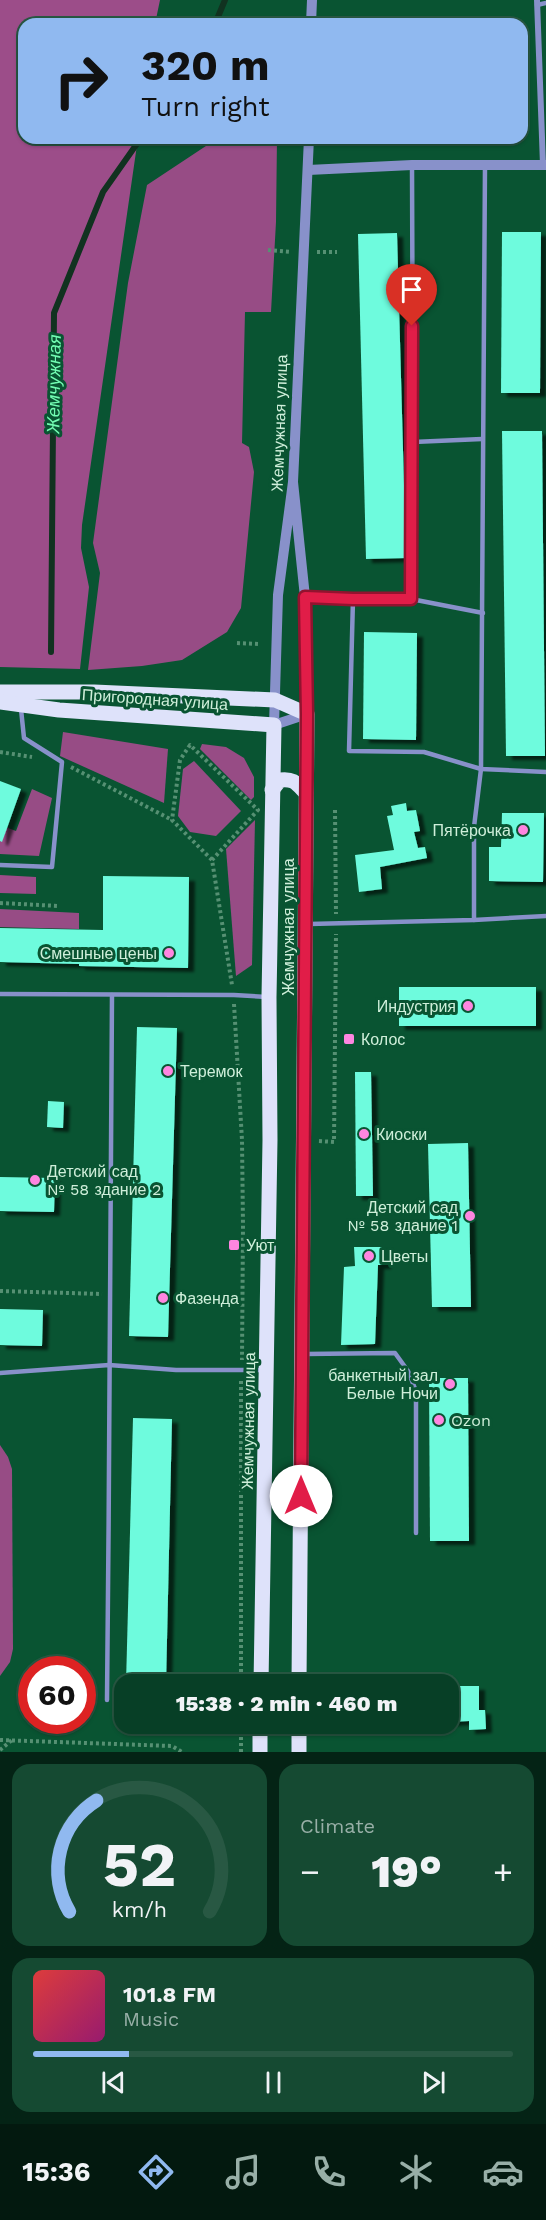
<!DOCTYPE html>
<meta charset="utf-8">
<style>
:root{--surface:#073f26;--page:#154a32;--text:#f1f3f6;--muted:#98afa7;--line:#285843;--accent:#90b9f0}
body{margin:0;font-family:"Work Sans",sans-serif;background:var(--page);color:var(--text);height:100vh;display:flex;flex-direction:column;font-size:22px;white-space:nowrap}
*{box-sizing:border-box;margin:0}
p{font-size:20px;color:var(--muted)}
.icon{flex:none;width:33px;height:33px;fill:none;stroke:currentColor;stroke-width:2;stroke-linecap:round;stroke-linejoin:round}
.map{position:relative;height:1752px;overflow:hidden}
.side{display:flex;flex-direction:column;gap:12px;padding:12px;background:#042315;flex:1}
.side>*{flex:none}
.hud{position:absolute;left:18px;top:18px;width:510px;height:126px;border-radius:18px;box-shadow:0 2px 4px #0004,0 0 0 2px var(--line);background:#90b9f0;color:#111;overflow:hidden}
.speed{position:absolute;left:18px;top:1656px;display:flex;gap:12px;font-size:30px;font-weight:700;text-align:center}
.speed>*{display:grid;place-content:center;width:78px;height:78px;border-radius:50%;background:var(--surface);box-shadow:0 2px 4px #0004,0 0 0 2px var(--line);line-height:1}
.speed .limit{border:9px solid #d22;background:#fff;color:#111}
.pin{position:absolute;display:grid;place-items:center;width:51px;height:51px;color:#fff;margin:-62px -26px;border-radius:50% 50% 50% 0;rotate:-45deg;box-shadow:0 0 6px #0007}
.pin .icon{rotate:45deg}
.me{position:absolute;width:66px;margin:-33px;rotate:0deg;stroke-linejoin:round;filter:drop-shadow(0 0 4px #0008)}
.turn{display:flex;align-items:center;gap:21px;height:126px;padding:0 24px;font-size:27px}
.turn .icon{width:78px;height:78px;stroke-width:2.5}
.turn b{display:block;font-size:42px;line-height:51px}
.big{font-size:45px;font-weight:800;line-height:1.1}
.side .widget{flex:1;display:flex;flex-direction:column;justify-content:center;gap:9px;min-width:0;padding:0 21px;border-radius:18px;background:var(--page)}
.side .dial{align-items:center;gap:0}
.dial svg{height:156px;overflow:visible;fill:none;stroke:var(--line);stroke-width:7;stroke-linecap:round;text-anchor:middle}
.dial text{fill:var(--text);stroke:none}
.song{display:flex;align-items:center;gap:18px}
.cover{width:72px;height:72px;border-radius:9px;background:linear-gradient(135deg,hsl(0 70% 55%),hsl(320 70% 35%))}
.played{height:6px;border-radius:3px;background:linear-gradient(90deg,var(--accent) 20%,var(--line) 20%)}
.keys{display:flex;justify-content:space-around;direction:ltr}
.heat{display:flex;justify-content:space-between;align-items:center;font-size:33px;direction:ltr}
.side .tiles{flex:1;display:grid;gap:12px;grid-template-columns:1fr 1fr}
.widget:last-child{grid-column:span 2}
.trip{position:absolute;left:114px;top:1674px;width:345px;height:60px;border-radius:18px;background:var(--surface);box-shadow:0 2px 4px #0004,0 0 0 2px var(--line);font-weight:800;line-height:60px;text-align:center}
.tab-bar{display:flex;height:96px;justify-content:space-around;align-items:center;background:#03190f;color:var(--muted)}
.tab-bar .icon{width:42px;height:42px}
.tab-bar .active{color:var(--accent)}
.tab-bar b{font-size:27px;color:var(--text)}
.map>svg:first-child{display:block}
.green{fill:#974c85}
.forest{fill:#9c4d89}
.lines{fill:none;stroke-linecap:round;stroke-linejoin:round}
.stream{stroke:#113220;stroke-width:6}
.building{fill:#6efbdd;filter:url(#shadow)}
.path{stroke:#569073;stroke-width:4;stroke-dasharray:3 3;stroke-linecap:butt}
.service{stroke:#8891ca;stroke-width:4.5}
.minor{stroke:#8891ca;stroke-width:6}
.tertiary{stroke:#8891ca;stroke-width:10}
.primary{stroke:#dee2fa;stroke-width:15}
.route-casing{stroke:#92132f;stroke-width:15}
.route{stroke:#e11d48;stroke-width:10}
.poi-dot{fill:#fe86e0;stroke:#095432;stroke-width:2}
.labels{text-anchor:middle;stroke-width:6;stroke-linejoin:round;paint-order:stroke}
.street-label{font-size:16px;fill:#cfefda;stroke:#095432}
.poi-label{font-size:16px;fill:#cfefda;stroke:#095432;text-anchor:start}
.water-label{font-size:18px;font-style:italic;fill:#72fcb2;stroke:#095432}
</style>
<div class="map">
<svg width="546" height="1752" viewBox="0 0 546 1752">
<defs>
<filter id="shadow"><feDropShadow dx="6" dy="4" stdDeviation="1.5" flood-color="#0009"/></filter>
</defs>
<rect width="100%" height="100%" fill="#095432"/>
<!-- green -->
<g class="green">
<polygon points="218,138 277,138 276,222 271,312 245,312 242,443 249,447 254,472 241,608 227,632 182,660 142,666 88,670 100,573 93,543 128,283 147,185"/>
<polygon points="63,732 168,749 164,803 60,756"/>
<polygon points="202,744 226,747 244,758 254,777 254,797 251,800 200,749"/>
<polygon points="194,761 241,811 216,836 190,832 178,816 183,769"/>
<polygon points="32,789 52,798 39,856 0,854 0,825 16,831"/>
<polygon points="255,820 252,965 236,976 226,849"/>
<polygon points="0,909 79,913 79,929 0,927"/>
<polygon points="0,1445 8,1457 12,1469 13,1649 10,1662 0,1676"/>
</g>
<!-- forest -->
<g class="forest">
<polygon points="0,0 160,0 155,24 24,24 24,138 138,138 82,525 81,548 89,587 80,669 0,667"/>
<polygon points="0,875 36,877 36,894 0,893"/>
</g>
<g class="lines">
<!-- stream -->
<g class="stream">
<polyline points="215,24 225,0"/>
<polyline points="51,652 54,313 103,192 141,138"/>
</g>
</g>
<!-- building -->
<g class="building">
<polygon points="502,232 541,232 540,393 501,393"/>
<polygon points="397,233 406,558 366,559 358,234"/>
<polygon points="502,431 542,431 545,756 506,756"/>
<polygon points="364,632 417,633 416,740 363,739"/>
<polygon points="0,781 21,789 2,842 0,841"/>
<polygon points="406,803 407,811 416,810 420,831 414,832 418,848 425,847 427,858 380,867 382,889 359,892 355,855 394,850 387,816 393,815 391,806"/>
<polygon points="502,813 544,813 543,882 489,881 489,847 501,847"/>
<polygon points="103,876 189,877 188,968 79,966 79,964 0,962 0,928 103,930"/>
<rect x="399" y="987" width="137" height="39"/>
<polygon points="137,1027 177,1028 168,1337 129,1336"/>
<polygon points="355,1072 371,1072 373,1196 356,1196"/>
<polygon points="48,1101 64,1102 63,1128 47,1127"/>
<polygon points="468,1143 471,1307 432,1307 428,1144"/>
<polygon points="0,1177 55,1178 54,1212 0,1211"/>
<polygon points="354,1247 384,1247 385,1265 378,1265 375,1344 341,1345 344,1267 355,1266"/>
<polygon points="0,1309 43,1310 42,1346 0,1345"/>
<polygon points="429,1378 468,1378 469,1541 430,1541"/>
<polygon points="133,1418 172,1419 166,1684 126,1684"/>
<polygon points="448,1686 479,1686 479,1710 485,1710 486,1729 469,1730 469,1721 448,1722"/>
</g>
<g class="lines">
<!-- path -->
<g class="path">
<polyline points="268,250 291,252"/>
<polyline points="317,252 337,252"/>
<polyline points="237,643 259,644"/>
<polyline points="0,752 32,757"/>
<polyline points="71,767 172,820"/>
<polyline points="335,810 336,914"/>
<polyline points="212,860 258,810 190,745 180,760 172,820 212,860 232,985"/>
<polyline points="0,903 59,906"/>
<polyline points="234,1004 242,1140 243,1226 242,1360"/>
<polyline points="319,1141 334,1142 336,934"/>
<polyline points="0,1291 102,1294"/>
<polyline points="241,1684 241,1379"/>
<polyline points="0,1740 172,1746 182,1752"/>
<polyline points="0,1750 12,1740"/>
<polyline points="241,1752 241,1724"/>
</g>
<!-- service -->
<g class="service">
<polyline points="537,5 546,3"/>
<polyline points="413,442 482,439"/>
<polyline points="305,597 353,599 411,599 413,442 412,165"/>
<polyline points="353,599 349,751 424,752 481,769 546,772"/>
<polyline points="411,599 483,613"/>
<polyline points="0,865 52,867 62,762 24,738 21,709"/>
<polyline points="474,920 474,827 481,769 485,165"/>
<polyline points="309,924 474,920 546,916"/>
<polyline points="0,994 234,995 267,997"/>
<polyline points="305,1354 395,1353 408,1371 416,1391 416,1533"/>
<polyline points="0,1373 109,1365 176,1370 264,1370"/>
<path d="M 107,1700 C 109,1465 112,1230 112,995"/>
</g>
<!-- minor -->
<polyline class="minor" points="537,0 543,165"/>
<!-- tertiary -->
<g class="tertiary">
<polyline points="311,24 312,0"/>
<polyline points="308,170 412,165 546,165"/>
<polyline points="293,482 278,595 274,725 307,714 305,597 293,482 309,138"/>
</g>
<!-- primary -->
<g class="primary">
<polyline points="0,692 94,692 275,700 307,714 299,1684"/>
<polyline points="0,702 59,710 274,725 269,997 270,1140 261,1684"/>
<path d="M 272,790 L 280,780 C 294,778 297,784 306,793"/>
<polyline points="260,1752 260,1724"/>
<polyline points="299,1752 299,1724"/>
</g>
</g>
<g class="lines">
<!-- route casing -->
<g class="route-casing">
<polyline id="route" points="301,1496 307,714 305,597 353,599 411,599 412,326"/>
</g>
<!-- route -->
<use href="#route" class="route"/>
</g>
<!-- markers -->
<g class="poi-dot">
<circle cx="523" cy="830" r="6"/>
<circle cx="169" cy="953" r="6"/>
<circle cx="468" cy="1006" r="6"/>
<rect x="343" y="1033" width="12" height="12" rx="3"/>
<circle cx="168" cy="1071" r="6"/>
<circle cx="364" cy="1134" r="6"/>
<circle cx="35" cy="1180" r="6"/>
<circle cx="470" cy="1216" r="6"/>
<rect x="228" y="1239" width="12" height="12" rx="3"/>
<circle cx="369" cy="1256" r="6"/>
<circle cx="163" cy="1298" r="6"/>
<circle cx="450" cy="1384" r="6"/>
<circle cx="439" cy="1420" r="6"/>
</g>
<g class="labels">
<!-- street labels -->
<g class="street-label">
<text transform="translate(279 423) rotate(-88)" y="6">Жемчужная улица</text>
<text transform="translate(155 699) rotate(4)" y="6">Пригородная улица</text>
<text transform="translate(288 927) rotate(-90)" y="6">Жемчужная улица</text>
<text transform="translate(248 1421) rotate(-89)" y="6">Жемчужная улица</text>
</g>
<!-- poi labels -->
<g class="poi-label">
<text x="511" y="836" text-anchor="end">Пятёрочка</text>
<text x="157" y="959" text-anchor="end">Смешные цены</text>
<text x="456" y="1012" text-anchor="end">Индустрия</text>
<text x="361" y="1045">Колос</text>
<text x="180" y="1077">Теремок</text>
<text x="376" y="1140">Киоски</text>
<text x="47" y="1177">Детский сад<tspan x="47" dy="18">№ 58 здание 2</tspan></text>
<text x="458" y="1213" text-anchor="end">Детский сад<tspan x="458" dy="18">№ 58 здание 1</tspan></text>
<text x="246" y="1251">Уют</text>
<text x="381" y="1262">Цветы</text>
<text x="175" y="1304">Фазенда</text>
<text x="438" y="1381" text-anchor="end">банкетный зал<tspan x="438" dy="18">Белые Ночи</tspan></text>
<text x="451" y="1426">Ozon</text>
</g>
<!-- water labels -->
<g class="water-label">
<text transform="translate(54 384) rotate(-89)" y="6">Жемчужная</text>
</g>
</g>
</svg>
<div class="speed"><div class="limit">60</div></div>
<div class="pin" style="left:412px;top:326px;background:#d93025"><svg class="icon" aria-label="arrive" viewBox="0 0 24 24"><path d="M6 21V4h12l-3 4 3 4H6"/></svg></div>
<svg class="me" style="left:301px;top:1496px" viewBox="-20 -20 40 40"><circle r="19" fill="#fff"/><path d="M0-13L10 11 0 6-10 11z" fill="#e11d48"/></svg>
<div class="trip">15:38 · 2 min · 460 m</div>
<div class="hud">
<div class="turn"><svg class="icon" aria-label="right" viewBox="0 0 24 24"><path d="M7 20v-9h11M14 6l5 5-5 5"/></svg><div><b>320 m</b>Turn right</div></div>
</div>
</div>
<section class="side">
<div class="tiles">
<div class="widget dial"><svg viewBox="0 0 100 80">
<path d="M14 69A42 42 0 1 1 86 69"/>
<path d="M14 69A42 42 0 0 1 28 12" stroke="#90b9f0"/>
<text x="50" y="56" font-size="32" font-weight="700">52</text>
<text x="50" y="72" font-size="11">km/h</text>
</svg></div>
<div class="widget"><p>Climate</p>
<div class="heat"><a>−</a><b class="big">19°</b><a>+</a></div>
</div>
<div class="widget">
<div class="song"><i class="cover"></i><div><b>101.8 FM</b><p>Music</p></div></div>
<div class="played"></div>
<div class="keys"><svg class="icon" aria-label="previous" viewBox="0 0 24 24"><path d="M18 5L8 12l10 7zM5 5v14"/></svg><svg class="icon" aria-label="pause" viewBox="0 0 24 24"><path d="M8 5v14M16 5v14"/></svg><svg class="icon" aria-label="next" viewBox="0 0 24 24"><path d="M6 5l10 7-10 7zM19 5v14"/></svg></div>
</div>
</div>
</section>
<nav class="tab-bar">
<b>15:36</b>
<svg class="icon active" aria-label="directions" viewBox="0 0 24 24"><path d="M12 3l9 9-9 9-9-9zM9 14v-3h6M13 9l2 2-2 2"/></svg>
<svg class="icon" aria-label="music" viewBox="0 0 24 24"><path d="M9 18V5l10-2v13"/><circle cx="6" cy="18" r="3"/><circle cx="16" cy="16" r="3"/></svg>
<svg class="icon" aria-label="phone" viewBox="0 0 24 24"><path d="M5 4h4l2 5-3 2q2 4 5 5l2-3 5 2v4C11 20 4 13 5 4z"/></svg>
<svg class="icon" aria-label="climate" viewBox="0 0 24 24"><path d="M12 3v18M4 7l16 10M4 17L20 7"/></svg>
<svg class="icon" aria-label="car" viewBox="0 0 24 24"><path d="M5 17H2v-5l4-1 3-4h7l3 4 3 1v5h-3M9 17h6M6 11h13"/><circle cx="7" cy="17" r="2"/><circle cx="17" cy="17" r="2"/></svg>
</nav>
